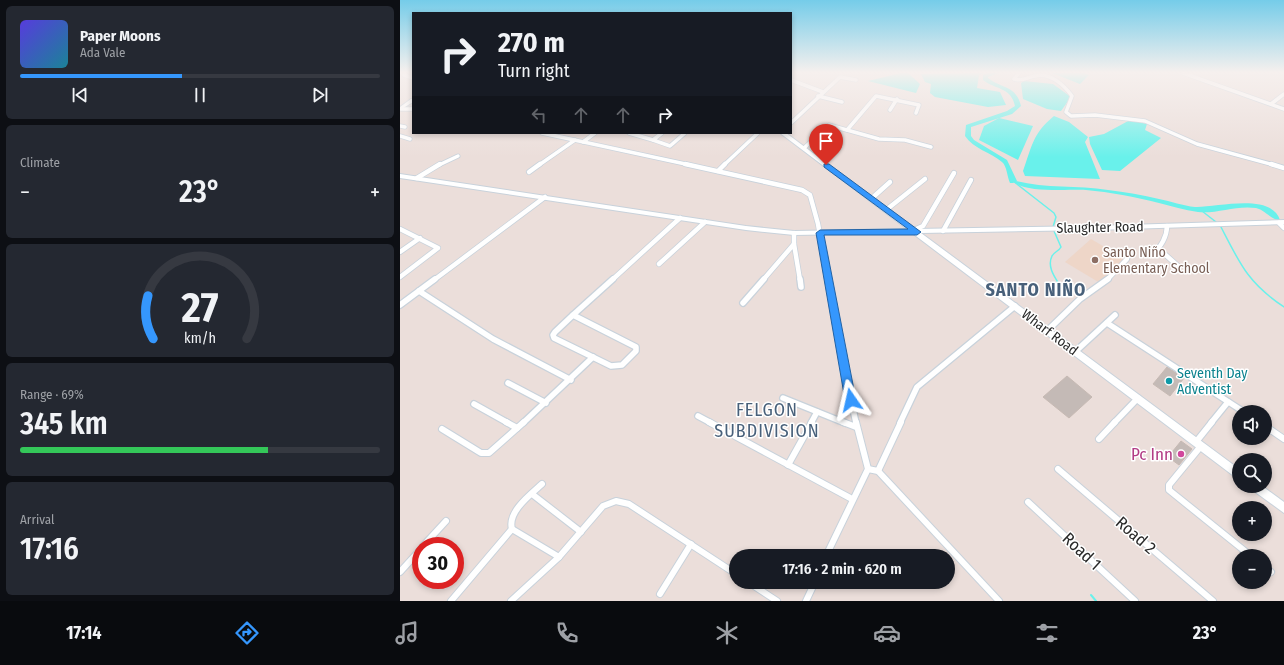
<!DOCTYPE html>
<meta charset="utf-8">
<style>
:root{--surface:#171b24;--page:#242831;--text:#f1f3f6;--muted:#9ea1a6;--line:#363941;--accent:#3597fd}
body{margin:0;font-family:"Fira Sans Condensed",sans-serif;background:var(--page);color:var(--text);height:100vh;display:flex;flex-direction:column;font-size:15px;white-space:nowrap}
*{box-sizing:border-box;margin:0}
p{font-size:13px;color:var(--muted)}
.icon{flex:none;width:22px;height:22px;fill:none;stroke:currentColor;stroke-width:2;stroke-linecap:round;stroke-linejoin:round}
.map{position:relative;flex:1;overflow:hidden}
.sheet{display:flex;flex-direction:column;gap:6px;padding:6px;background:#0d0f14;width:400px}
.sheet>*{flex:none}
.banner{position:absolute;left:12px;top:12px;width:380px;height:122px;border-radius:0px;box-shadow:0 2px 6px #0003;background:#171b24;color:var(--text);overflow:hidden}
.buttons{position:absolute;left:832px;top:405px;display:grid;gap:8px}
.buttons a{display:grid;place-items:center;width:40px;height:40px;border-radius:50%;background:var(--surface);box-shadow:0 2px 6px #0003;font-size:20px}
.speed{position:absolute;left:12px;top:537px;display:flex;gap:8px;font-size:20px;font-weight:700;text-align:center}
.speed>*{display:grid;place-content:center;width:52px;height:52px;border-radius:50%;background:var(--surface);box-shadow:0 2px 6px #0003;line-height:1}
.speed .limit{border:6px solid #d22;background:#fff;color:#111}
.pin{position:absolute;display:grid;place-items:center;width:34px;height:34px;color:#fff;margin:-41px -17px;border-radius:50% 50% 50% 0;rotate:-45deg;box-shadow:0 0 4px #0007}
.pin .icon{rotate:45deg}
.me{position:absolute;width:44px;margin:-22px;rotate:349deg;stroke-linejoin:round;filter:drop-shadow(0 0 3px #0008)}
.turn{display:flex;align-items:center;gap:14px;height:84px;padding:0 20px;font-size:18px}
.turn .icon{width:52px;height:52px;stroke-width:2.5}
.turn b{display:block;font-size:28px;line-height:34px}
.lanes{display:flex;align-items:center;height:38px;padding:0 20px;background:#0003;justify-content:center;gap:20px;direction:ltr}
.lanes .off{opacity:.35}
.big{font-size:30px;font-weight:600;line-height:1.1}
.sheet .card{flex:1;display:flex;flex-direction:column;justify-content:center;gap:6px;min-width:0;padding:0 14px;border-radius:6px;background:var(--page)}
.sheet .dial{align-items:center;gap:0}
.dial svg{height:104px;overflow:visible;fill:none;stroke:var(--line);stroke-width:7;stroke-linecap:round;text-anchor:middle}
.dial text{fill:var(--text);stroke:none}
.song{display:flex;align-items:center;gap:12px}
.cover{width:48px;height:48px;border-radius:6px;background:linear-gradient(135deg,hsl(250 70% 55%),hsl(190 70% 35%))}
.played{height:4px;border-radius:2px;background:linear-gradient(90deg,var(--accent) 45%,var(--line) 45%)}
.keys{display:flex;justify-content:space-around;direction:ltr}
.heat{display:flex;justify-content:space-between;align-items:center;font-size:22px;direction:ltr}
.charge{height:6px;border-radius:3px;background:linear-gradient(90deg,#34c759 69%,var(--line) 0)}
.trip{position:absolute;left:329px;top:549px;width:226px;height:40px;border-radius:20px;background:var(--surface);box-shadow:0 2px 6px #0003;font-weight:600;line-height:40px;text-align:center}
.menu{display:flex;height:64px;justify-content:space-around;align-items:center;background:#090b0e;color:var(--muted)}
.menu .icon{width:28px;height:28px}
.menu .on{color:var(--accent)}
.menu b{font-size:18px;color:var(--text)}
main{display:flex;flex:1;min-height:0}
.map>svg:first-child{display:block}
.education{fill:#eed6c8}
.water{fill:#69f1eb}
.lines{fill:none;stroke-linecap:round;stroke-linejoin:round}
.stream-far1{stroke:#69f1eb;stroke-width:1.5}
.stream{stroke:#69f1eb;stroke-width:2}
.river{fill:#69f1eb;fill-rule:evenodd}
.building{fill:#c4bab6;stroke:#c7bab4}
.street-far3-casing{stroke:#c8d2db;stroke-width:5}
.street-far2-casing{stroke:#c8d2db;stroke-width:6}
.street-far1-casing{stroke:#c8d2db;stroke-width:8}
.street-casing{stroke:#c8d2db;stroke-width:8}
.secondary-casing{stroke:#c8d2db;stroke-width:2}
.street-far3{stroke:#fff;stroke-width:3.5}
.street-far2{stroke:#fff;stroke-width:4.5}
.street-far1{stroke:#fff;stroke-width:5.5}
.street{stroke:#fff;stroke-width:6}
.secondary{fill:#fff;fill-rule:evenodd}
.route{fill:#3597fd;stroke:#2262a4}
.education-dot{fill:#8d6e63;stroke:#fff;stroke-width:1.5}
.culture-dot{fill:#0f9aa8;stroke:#fff;stroke-width:1.5}
.hotel-dot{fill:#d1479c;stroke:#fff;stroke-width:1.5}
.labels{text-anchor:middle;stroke-width:3;stroke-linejoin:round;paint-order:stroke}
.street-label{font-size:14px;fill:#292929;stroke:#fff}
.education-label{font-size:14px;fill:#785e54;stroke:#fff;text-anchor:start}
.culture-label{font-size:14px;fill:#0d838f;stroke:#fff;text-anchor:start}
.near-hotel-label{font-size:17px;fill:#b23c85;stroke:#fff;text-anchor:end}
.near-street-label{font-size:17px;fill:#292929;stroke:#fff}
.district-label{font-size:18px;font-weight:bold;letter-spacing:1px;fill:#48607a;stroke:#fff}
.near-neighbourhood-label{font-size:18px;letter-spacing:1px;fill:#48607a;stroke:#fff}
</style>
<main>
<section class="sheet">
<div class="card">
<div class="song"><i class="cover"></i><div><b>Paper Moons</b><p>Ada Vale</p></div></div>
<div class="played"></div>
<div class="keys"><svg class="icon" aria-label="previous" viewBox="0 0 24 24"><path d="M18 5L8 12l10 7zM5 5v14"/></svg><svg class="icon" aria-label="pause" viewBox="0 0 24 24"><path d="M8 5v14M16 5v14"/></svg><svg class="icon" aria-label="next" viewBox="0 0 24 24"><path d="M6 5l10 7-10 7zM19 5v14"/></svg></div>
</div>
<div class="card"><p>Climate</p>
<div class="heat"><a>−</a><b class="big">23°</b><a>+</a></div>
</div>
<div class="card dial"><svg viewBox="0 0 100 80">
<path d="M14 69A42 42 0 1 1 86 69"/>
<path d="M14 69A42 42 0 0 1 10 36" stroke="#3597fd"/>
<text x="50" y="56" font-size="32" font-weight="700">27</text>
<text x="50" y="72" font-size="11">km/h</text>
</svg></div>
<div class="card"><p>Range · 69%</p><b class="big">345 km</b><div class="charge"></div></div>
<div class="card"><p>Arrival</p><b class="big">17:16</b></div>
</section>
<div class="map">
<svg width="884" height="601" viewBox="0 0 884 601">
<rect width="100%" height="100%" fill="#ebdeda"/>
<!-- education -->
<polygon class="education" points="691,239 725,259 700,283 665,262"/>
<!-- water -->
<g class="water">
<polygon points="501,73 508,73 520,84 516,93 468,81"/>
<polygon points="584,73 579,75 577,88 600,92 606,105 588,107 535,97 530,93 531,84 525,82 521,74"/>
<polygon points="652,73 684,73 689,75 680,84"/>
<polygon points="624,81 653,84 671,97 661,111 647,109 623,99 621,83"/>
<path d="M 654,116 L 669,122 L 688,137 L 685,142 L 700,179 L 625,176 L 623,171 C 632,146 633,133 654,116 Z"/>
<polygon points="599,118 633,126 618,160 579,140 584,126"/>
<polygon points="730,120 747,124 745,130 761,138 720,171 702,170 690,144 689,137 704,134"/>
<path d="M 612,180 C 643,189 676,185 708,190 C 725,192 743,195 759,199 C 771,201 783,206 795,207 C 815,208 871,192 880,220 C 871,220 865,210 856,208 C 836,205 817,214 798,212 C 784,210 772,206 759,203 C 735,197 710,192 686,190 C 669,189 623,194 612,180 Z"/>
</g>
<g class="lines">
<!-- stream-far1 -->
<g class="stream-far1">
<polyline points="613,181 654,213 656,217 653,227"/>
<polyline points="802,211 816,222"/>
<path d="M 821,227 C 840,264 848,283 884,307"/>
<path d="M 654,231 L 661,247 C 659,251 654,252 652,256 C 647,266 654,276 659,284"/>
</g>
<!-- stream -->
<polyline class="stream" points="691,595 696,601"/>
<!-- river -->
<path class="river" d="M 588,73 L 598,73 L 588,77 L 588,78 C 602,89 616,85 621,106 L 612,114 L 571,127 L 571,136 L 574,140 L 607,160 L 617,181 L 613,183 L 610,183 C 607,177 607,166 602,162 C 590,152 574,149 565,136 L 566,125 L 607,111 L 615,106 C 611,87 596,90 583,80 L 583,75 Z"/>
</g>
<!-- building -->
<g class="building">
<polygon points="767,367 784,378 770,396 753,384"/>
<polygon points="667,376 692,397 669,418 643,397"/>
<polygon points="781,441 792,449 779,465 768,457"/>
</g>
<g class="lines">
<!-- street-far3 casing -->
<g class="street-far3-casing">
<g id="street-far3">
<path d="M 619,73 L 614,79 C 622,82 628,77 635,76 C 650,72 664,85 672,96 L 666,112 L 671,116 L 695,115 L 745,121 L 797,144 L 874,165"/>
<polyline points="783,73 884,109"/>
<polyline points="4,75 13,78"/>
<polyline points="391,80 423,92"/>
<polyline points="418,96 442,102"/>
<polyline points="871,104 884,94"/>
<polyline points="1,109 13,109"/>
<polyline points="490,110 497,99"/>
<polyline points="391,123 440,77 456,80"/>
<polyline points="0,126 5,127"/>
<polyline points="447,130 476,96 519,105 516,113"/>
<polyline points="142,133 290,165"/>
<polyline points="229,133 253,140"/>
<polyline points="262,133 253,140 270,146 285,133"/>
<polyline points="0,136 10,139"/>
<polyline points="183,142 195,133"/>
<polyline points="404,148 429,125 479,139 505,140 531,147"/>
<polyline points="39,165 58,156"/>
<polyline points="139,165 175,140"/>
<polyline points="324,165 358,133"/>
</g>
</g>
<!-- street-far2 casing -->
<g class="street-far2-casing">
<g id="street-far2">
<polyline points="285,164 402,190 410,195 418,224 428,280"/>
<polyline points="871,164 884,168"/>
<polyline points="318,171 325,164"/>
<polyline points="129,172 140,164"/>
<polyline points="17,178 40,164"/>
<polyline points="471,199 490,182"/>
<polyline points="486,210 525,179"/>
<polyline points="879,223 884,228"/>
<polyline points="0,229 38,248 0,277"/>
<polyline points="514,230 523,226 554,173"/>
<polyline points="543,231 571,180"/>
<polyline points="394,233 394,244"/>
<polyline points="759,249 778,266"/>
<polyline points="0,252 20,238"/>
<path d="M 753,252 C 761,248 767,236 767,226"/>
<polyline points="259,264 305,222"/>
<polyline points="34,280 145,197"/>
<polyline points="212,280 280,218"/>
<polyline points="363,280 394,244 400,280"/>
<polyline points="707,280 727,259"/>
</g>
</g>
<!-- street-far1 casing -->
<g class="street-far1-casing">
<g id="street-far1">
<polyline points="400,279 401,287"/>
<polyline points="428,279 441,353 456,423"/>
<polyline points="19,291 93,339 171,380"/>
<polyline points="343,303 364,279"/>
<polyline points="0,305 35,279"/>
<polygon points="173,315 236,347 236,351 222,365 211,366 154,338 153,335 155,332"/>
<polyline points="173,315 213,279"/>
<polyline points="707,323 844,412"/>
<polyline points="648,330 680,299 708,279"/>
<polyline points="676,351 715,315"/>
<polyline points="108,383 146,403"/>
<polyline points="383,398 445,423"/>
<polyline points="74,404 108,423"/>
<polyline points="298,416 311,423"/>
<polyline points="123,423 193,357"/>
<polyline points="411,423 417,412"/>
<polyline points="500,423 517,387 615,306"/>
<polyline points="714,423 738,398"/>
<polyline points="811,423 828,402"/>
</g>
</g>
<!-- street casing -->
<g class="street-casing">
<g id="street">
<polyline points="106,422 117,428"/>
<polyline points="309,422 452,499"/>
<polyline points="443,422 456,427"/>
<polyline points="865,426 884,439"/>
<polyline points="42,429 81,453 89,453 124,422"/>
<polyline points="699,439 715,422"/>
<polyline points="796,442 812,422"/>
<polyline points="801,446 769,485 769,490 851,556"/>
<polyline points="388,465 412,422"/>
<polyline points="468,469 478,471 599,601"/>
<polyline points="658,469 813,601"/>
<polyline points="478,471 501,422"/>
<path d="M 142,484 C 131,494 107,512 112,529 L 159,557"/>
<polyline points="132,494 181,532"/>
<polyline points="628,502 735,601"/>
<polyline points="23,546 46,521"/>
<polyline points="426,556 468,469 456,422"/>
<polyline points="865,567 871,572"/>
<polyline points="0,572 21,549"/>
<polyline points="348,582 377,601"/>
<polyline points="260,594 291,544"/>
<polyline points="51,601 112,529"/>
<polyline points="111,601 159,557 203,506 216,501 229,504 336,574"/>
<polyline points="406,601 415,582"/>
</g>
</g>
<!-- secondary casing -->
<g class="secondary-casing">
<g id="secondary">
<polygon points="11,99 13,99 13,102 0,110 0,107"/>
<polygon points="380,133 386,133 515,229 694,226 884,220 884,224 694,230 521,233 839,469 839,480 512,233 394,235 346,230 0,178 0,174 346,226 394,231 507,229"/>
<polygon points="849,486 862,486 884,502 884,513 851,489"/>
</g>
</g>
<!-- street-far3 -->
<use href="#street-far3" class="street-far3"/>
<!-- street-far2 -->
<use href="#street-far2" class="street-far2"/>
<!-- street-far1 -->
<use href="#street-far1" class="street-far1"/>
<!-- street -->
<use href="#street" class="street"/>
<!-- secondary -->
<use href="#secondary" class="secondary"/>
</g>
<!-- sky -->
<linearGradient id="sky" x2="0" y2="1"><stop stop-color="#75cce9"/><stop offset="0.46" stop-color="#f6f0ee"/><stop offset="1" stop-color="#f6f0ee" stop-opacity="0"/></linearGradient>
<rect width="884" height="157" fill="url(#sky)"/>
<!-- route -->
<polygon class="route" points="424,164 429,164 521,232 517,235 424,235 456,400 455,404 451,405 447,404 445,400 416,233 420,230 508,229 424,167"/>
<!-- markers -->
<circle class="education-dot" cx="695" cy="260" r="4"/>
<circle class="culture-dot" cx="769" cy="381" r="4"/>
<circle class="hotel-dot" cx="781" cy="454" r="4"/>
<g class="labels">
<!-- street labels -->
<g class="street-label">
<text transform="translate(700 227) rotate(-1)" y="5">Slaughter Road</text>
<text transform="translate(650 332) rotate(37)" y="5">Wharf Road</text>
</g>
<!-- education labels -->
<g class="education-label">
<text x="703" y="257">Santo Niño<tspan x="703" dy="16">Elementary School</tspan></text>
</g>
<!-- culture labels -->
<g class="culture-label">
<text x="777" y="378">Seventh Day<tspan x="777" dy="16">Adventist</tspan></text>
</g>
<!-- near-hotel labels -->
<g class="near-hotel-label">
<text x="773" y="460">Pc Inn</text>
</g>
<!-- near-street labels -->
<g class="near-street-label">
<text transform="translate(736 535) rotate(41)" y="6">Road 2</text>
<text transform="translate(682 551) rotate(43)" y="6">Road 1</text>
</g>
<!-- district labels -->
<g class="district-label">
<text x="636" y="296">SANTO NIÑO</text>
</g>
<!-- near-neighbourhood labels -->
<g class="near-neighbourhood-label">
<text x="367" y="416">FELGON<tspan x="367" dy="21">SUBDIVISION</tspan></text>
</g>
</g>
</svg>
<div class="buttons">
<a><svg class="icon" aria-label="sound" viewBox="0 0 24 24"><path d="M4 9h4l5-4v14l-5-4H4zM17 9q2 3 0 6"/></svg></a>
<a><svg class="icon" aria-label="search" viewBox="0 0 24 24"><circle cx="10" cy="10" r="6"/><path d="M15 15l6 6"/></svg></a>
<a>+</a>
<a>−</a>
</div>
<div class="speed"><div class="limit">30</div></div>
<div class="pin" style="left:426px;top:165px;background:#d93025"><svg class="icon" aria-label="arrive" viewBox="0 0 24 24"><path d="M6 21V4h12l-3 4 3 4H6"/></svg></div>
<svg class="me" style="left:451px;top:400px" viewBox="-20 -20 40 40"><path d="M0-17L14 15 0 8-14 15z" fill="#3597fd" stroke="#fff" stroke-width="4"/></svg>
<div class="trip">17:16 · 2 min · 620 m</div>
<div class="banner">
<div class="turn"><svg class="icon" aria-label="right" viewBox="0 0 24 24"><path d="M7 20v-9h11M14 6l5 5-5 5"/></svg><div><b>270 m</b>Turn right</div></div>
<div class="lanes"><svg class="icon off" aria-label="left" viewBox="0 0 24 24"><path d="M17 20v-9H6M10 6l-5 5 5 5"/></svg><svg class="icon off" aria-label="ahead" viewBox="0 0 24 24"><path d="M12 20V5M6 11l6-6 6 6"/></svg><svg class="icon off" aria-label="ahead" viewBox="0 0 24 24"><path d="M12 20V5M6 11l6-6 6 6"/></svg><svg class="icon" aria-label="right" viewBox="0 0 24 24"><path d="M7 20v-9h11M14 6l5 5-5 5"/></svg></div>
</div>
</div>
</main>
<nav class="menu">
<b>17:14</b>
<svg class="icon on" aria-label="directions" viewBox="0 0 24 24"><path d="M12 3l9 9-9 9-9-9zM9 14v-3h6M13 9l2 2-2 2"/></svg>
<svg class="icon" aria-label="music" viewBox="0 0 24 24"><path d="M9 18V5l10-2v13"/><circle cx="6" cy="18" r="3"/><circle cx="16" cy="16" r="3"/></svg>
<svg class="icon" aria-label="phone" viewBox="0 0 24 24"><path d="M5 4h4l2 5-3 2q2 4 5 5l2-3 5 2v4C11 20 4 13 5 4z"/></svg>
<svg class="icon" aria-label="climate" viewBox="0 0 24 24"><path d="M12 3v18M4 7l16 10M4 17L20 7"/></svg>
<svg class="icon" aria-label="car" viewBox="0 0 24 24"><path d="M5 17H2v-5l4-1 3-4h7l3 4 3 1v5h-3M9 17h6M6 11h13"/><circle cx="7" cy="17" r="2"/><circle cx="17" cy="17" r="2"/></svg>
<svg class="icon" aria-label="filters" viewBox="0 0 24 24"><path d="M4 7h16M4 17h16"/><circle cx="9" cy="7" r="2"/><circle cx="15" cy="17" r="2"/></svg>
<b>23°</b>
</nav>
